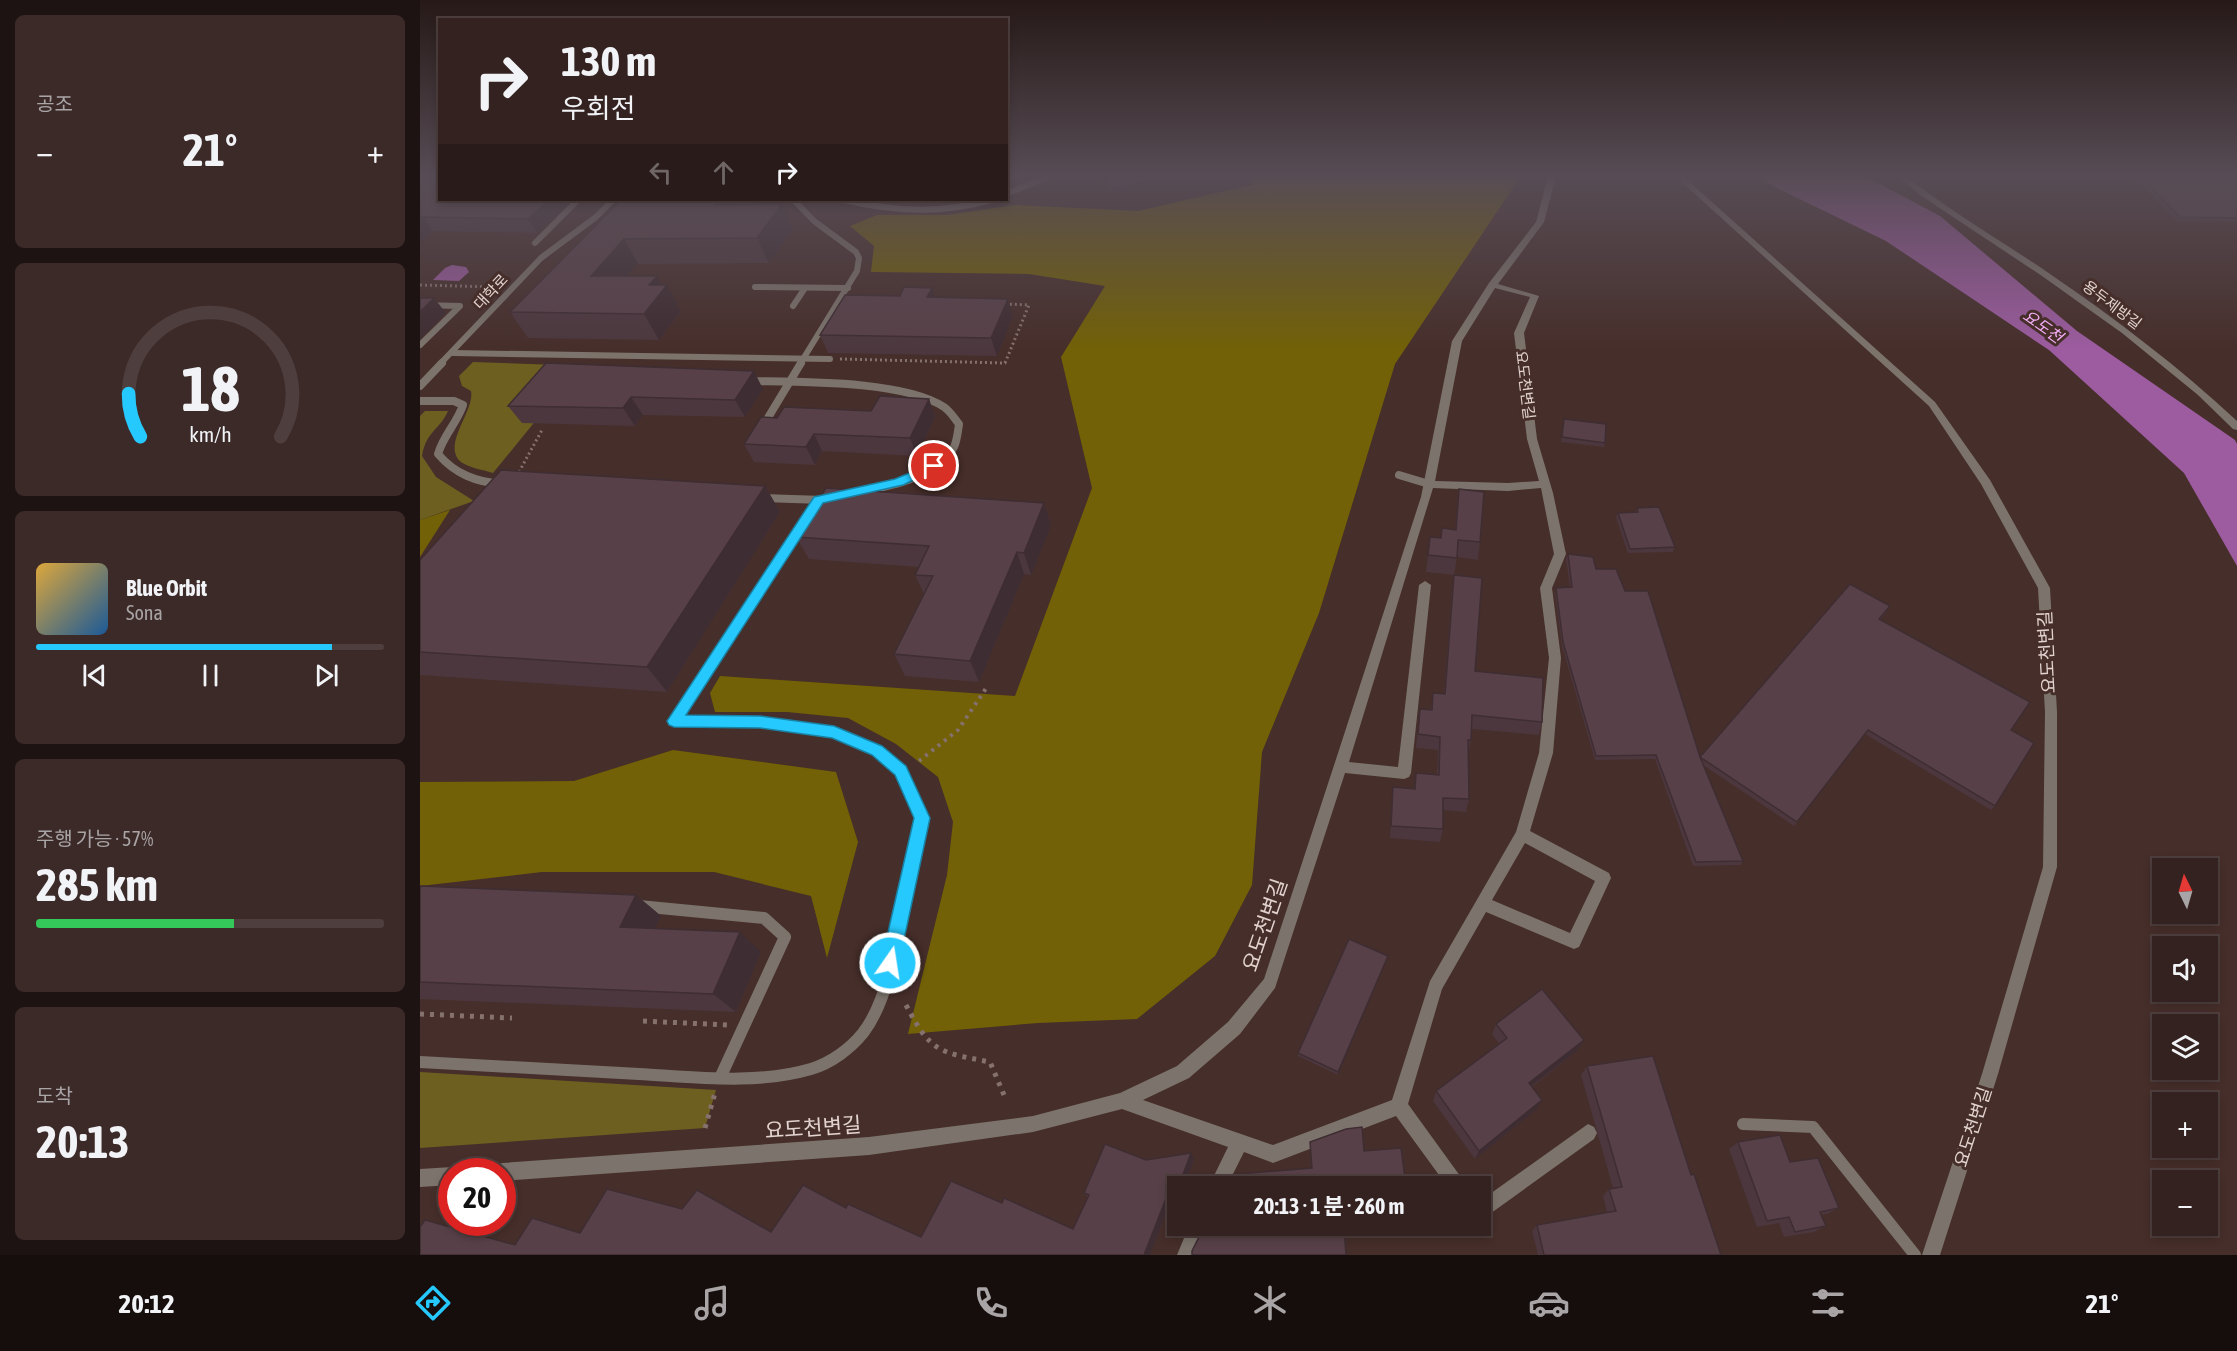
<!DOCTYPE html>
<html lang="ko">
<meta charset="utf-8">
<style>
:root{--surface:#342220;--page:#3c2a29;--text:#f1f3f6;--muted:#a9a4a5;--line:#4e3f3e;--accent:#26c9fe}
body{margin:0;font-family:"Asap Condensed","Noto Sans KR",sans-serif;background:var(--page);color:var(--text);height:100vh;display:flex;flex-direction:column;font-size:22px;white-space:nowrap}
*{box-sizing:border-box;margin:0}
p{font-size:20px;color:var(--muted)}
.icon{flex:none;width:33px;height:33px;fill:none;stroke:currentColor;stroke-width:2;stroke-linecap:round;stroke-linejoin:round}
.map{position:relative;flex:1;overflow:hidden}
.sheet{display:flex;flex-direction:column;gap:15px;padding:15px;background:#1d1312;width:420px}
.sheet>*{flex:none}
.banner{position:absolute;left:18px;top:18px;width:570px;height:183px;border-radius:0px;box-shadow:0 3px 9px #0003,0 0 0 2px var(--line);background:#342220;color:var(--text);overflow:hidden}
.needle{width:39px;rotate:355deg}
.buttons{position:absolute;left:1732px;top:858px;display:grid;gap:12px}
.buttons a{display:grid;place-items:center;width:66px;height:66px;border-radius:0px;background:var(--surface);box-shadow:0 3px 9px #0003,0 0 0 2px var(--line);font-size:30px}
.speed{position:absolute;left:18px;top:1158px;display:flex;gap:12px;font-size:30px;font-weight:700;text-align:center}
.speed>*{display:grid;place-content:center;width:78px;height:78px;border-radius:50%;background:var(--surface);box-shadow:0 3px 9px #0003,0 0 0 2px var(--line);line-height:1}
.speed .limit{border:9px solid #d22;background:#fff;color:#111}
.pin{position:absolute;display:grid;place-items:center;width:51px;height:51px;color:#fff;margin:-26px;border:3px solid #fff;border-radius:50%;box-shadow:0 2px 6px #0007}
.me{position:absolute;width:66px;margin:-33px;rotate:13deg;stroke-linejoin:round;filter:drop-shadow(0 0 4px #0008)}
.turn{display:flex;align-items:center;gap:21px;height:126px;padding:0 24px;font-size:27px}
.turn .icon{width:78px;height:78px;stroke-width:2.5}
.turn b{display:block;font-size:42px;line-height:51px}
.lanes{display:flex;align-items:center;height:57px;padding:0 24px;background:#0003;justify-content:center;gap:30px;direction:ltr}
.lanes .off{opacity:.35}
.big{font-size:45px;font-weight:700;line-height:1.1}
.sheet .tile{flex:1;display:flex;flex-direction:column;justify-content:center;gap:9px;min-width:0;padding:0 21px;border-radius:9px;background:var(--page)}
.sheet .dial{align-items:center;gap:0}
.dial svg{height:156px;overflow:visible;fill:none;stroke:var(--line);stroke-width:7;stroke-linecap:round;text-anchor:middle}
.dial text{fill:var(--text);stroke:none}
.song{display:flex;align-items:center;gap:18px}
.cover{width:72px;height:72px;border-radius:9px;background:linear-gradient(135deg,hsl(40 70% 55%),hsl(210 70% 35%))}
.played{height:6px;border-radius:3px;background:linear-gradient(90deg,var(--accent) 85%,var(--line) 85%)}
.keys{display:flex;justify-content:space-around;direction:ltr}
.heat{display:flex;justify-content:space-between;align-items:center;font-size:33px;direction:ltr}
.charge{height:9px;border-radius:4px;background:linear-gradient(90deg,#34c759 57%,var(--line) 0)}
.trip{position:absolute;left:747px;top:1176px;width:324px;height:60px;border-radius:0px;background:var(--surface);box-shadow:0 3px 9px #0003,0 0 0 2px var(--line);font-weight:700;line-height:60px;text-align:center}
.tabs{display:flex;height:96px;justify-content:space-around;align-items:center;background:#150e0d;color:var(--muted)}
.tabs .icon{width:42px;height:42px}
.tabs .active{color:var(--accent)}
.tabs b{font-size:27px;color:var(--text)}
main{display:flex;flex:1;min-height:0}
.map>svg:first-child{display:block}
.green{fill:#6d5f20}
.forest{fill:#726106}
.water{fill:#9d5ca0}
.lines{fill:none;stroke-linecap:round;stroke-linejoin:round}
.path-far2{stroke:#85716d;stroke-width:3;stroke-dasharray:2 3;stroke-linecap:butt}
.path-far1{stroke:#85716d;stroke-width:4;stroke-dasharray:3 5;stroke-linecap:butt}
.path{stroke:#85716d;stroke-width:5;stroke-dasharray:4 6;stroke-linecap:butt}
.service-far3{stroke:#7c746c;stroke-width:6}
.service-far2{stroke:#7c746c;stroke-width:8}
.service-far1{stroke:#7c746c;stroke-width:10}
.service{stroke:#7c746c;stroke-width:12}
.minor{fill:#7c746c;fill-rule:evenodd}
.wall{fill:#4c373e}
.shaded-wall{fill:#3e2d32}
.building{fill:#584048;stroke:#3e2d32;stroke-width:1.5}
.route{fill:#26c9fe;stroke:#1983a5;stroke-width:1.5}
.labels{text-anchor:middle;stroke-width:6;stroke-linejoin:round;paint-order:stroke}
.far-street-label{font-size:15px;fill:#e2d3d0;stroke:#462e2a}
.far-water-label{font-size:16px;font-style:italic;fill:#f4aef7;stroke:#462e2a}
.street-label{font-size:18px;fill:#e2d3d0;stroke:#462e2a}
.near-street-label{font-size:21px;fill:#e2d3d0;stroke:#462e2a}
</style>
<main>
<section class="sheet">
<div class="tile"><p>공조</p>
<div class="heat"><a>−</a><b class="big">21°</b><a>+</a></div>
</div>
<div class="tile dial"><svg viewBox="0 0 100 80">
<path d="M14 69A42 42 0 1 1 86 69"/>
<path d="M14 69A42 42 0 0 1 8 47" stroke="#26c9fe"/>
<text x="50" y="56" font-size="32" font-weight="700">18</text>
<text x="50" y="72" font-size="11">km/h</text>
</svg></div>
<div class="tile">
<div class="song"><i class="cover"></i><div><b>Blue Orbit</b><p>Sona</p></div></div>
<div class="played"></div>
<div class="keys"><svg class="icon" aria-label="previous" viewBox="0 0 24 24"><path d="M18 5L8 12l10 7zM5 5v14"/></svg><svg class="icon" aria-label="pause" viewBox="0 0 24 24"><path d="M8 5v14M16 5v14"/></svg><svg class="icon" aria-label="next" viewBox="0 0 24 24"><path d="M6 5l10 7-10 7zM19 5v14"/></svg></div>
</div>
<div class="tile"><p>주행 가능 · 57%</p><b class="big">285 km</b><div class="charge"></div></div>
<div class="tile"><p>도착</p><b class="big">20:13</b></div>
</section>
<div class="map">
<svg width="1817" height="1255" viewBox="0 0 1817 1255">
<rect width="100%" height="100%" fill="#462e2a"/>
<!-- green -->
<g class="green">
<path d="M 53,362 L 138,365 L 113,424 L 73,473 C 64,470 49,468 41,462 C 21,445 55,411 51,391 L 42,386 L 39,376 Z"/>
<path d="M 5,411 L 28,411 C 20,430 6,431 2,456 L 16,477 L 54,501 L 0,520 L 0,416 Z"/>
<polygon points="0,1072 296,1090 285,1128 0,1148"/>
</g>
<!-- forest -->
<g class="forest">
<polygon points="832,176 1101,176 975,364 899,613 842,752 832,885 795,956 717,1019 618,1023 488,1034 527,875 533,822 518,777 476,744 428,718 367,712 295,712 290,693 300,676 595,696 672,488 641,357 685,286 609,274 451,272 454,246 430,226 457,215 527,215 595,205 718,211 832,185"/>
<polygon points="30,510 0,557 0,520"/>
<polygon points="253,750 416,772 438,842 407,958 391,896 294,872 122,872 0,886 0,782 154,781"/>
</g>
<!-- water -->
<g class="water">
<polygon points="1341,176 1445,176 1520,216 1657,331 1815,440 1817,444 1817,566 1764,473 1629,350 1466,241 1353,186"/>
<polygon points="32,265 46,267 49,272 39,281 13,280 25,268"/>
</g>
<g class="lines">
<!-- path-far2 -->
<g class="path-far2">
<polyline points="0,285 75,287"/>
<polyline points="420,359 585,363 609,305 587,304"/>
<polyline points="99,472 122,430"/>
</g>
<!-- path-far1 -->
<polyline class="path-far1" points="499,761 538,730 567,687"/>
<!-- path -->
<g class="path">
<path d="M 486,1005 C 511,1053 519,1052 570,1062 L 584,1095"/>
<polyline points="0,1014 92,1018"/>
<polyline points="223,1021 307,1025"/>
<polyline points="285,1128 295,1093"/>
</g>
<!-- service-far3 -->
<g class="service-far3">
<polyline points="586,194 630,176"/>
<polyline points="374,200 394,221 436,252 439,258 437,271 380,364"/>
<path d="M 425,200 C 474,212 522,214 571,200"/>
<polyline points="115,243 158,200"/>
<polyline points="335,287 428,288"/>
<polyline points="0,305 40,306 0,345"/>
<polyline points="373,306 385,288"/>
<polyline points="33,353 410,359"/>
<polyline points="20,364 121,258 176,217 193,200"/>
</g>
<!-- service-far2 -->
<g class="service-far2">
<path d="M 329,381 C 379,382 483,380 524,407 C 530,411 535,419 539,424 C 538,431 537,441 534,447 C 519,478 463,488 433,493"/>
<polyline points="0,386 22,363"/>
<path d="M 0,401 L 34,401 L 43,405 C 37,423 23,436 18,454 C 35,474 56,482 82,484"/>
<polyline points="343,426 381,363"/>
<polyline points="979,475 1009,484"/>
<polyline points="341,498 403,500"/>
<polyline points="334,599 399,500 411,498"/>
</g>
<!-- service-far1 -->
<g class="service-far1">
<polyline points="254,721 335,597"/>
<path d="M 254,721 C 325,722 455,714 491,790 C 495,799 502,810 502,820 C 503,841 490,870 486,891"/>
</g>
<!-- service -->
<g class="service">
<polyline points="219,906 344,918 365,937 300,1078"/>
<path d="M 0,1062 C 73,1066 146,1070 219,1074 C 275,1077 336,1085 391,1069 C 411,1063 430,1049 443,1033 C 470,998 478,933 486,890"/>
<polyline points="1323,1124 1393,1127 1495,1255"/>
</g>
<!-- minor -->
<g class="minor">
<path d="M 1128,176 L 1136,176 L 1124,222 L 1078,284 L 1119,296 L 1104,333 L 1117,439 L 1133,493 L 1146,554 L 1132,588 L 1141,658 L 1133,753 L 1110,831 L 1189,873 L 1191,878 L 1159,947 L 1154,949 L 1066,912 L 1022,989 L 988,1104 L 1043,1180 L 1046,1186 L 1027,1186 L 976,1116 L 853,1163 L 824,1152 L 807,1186 L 789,1186 L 808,1147 L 702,1109 L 613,1132 L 449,1155 L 82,1181 L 82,1172 L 74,1172 L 76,1166 L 82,1163 L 449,1137 L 613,1116 L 700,1093 L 757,1066 L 808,1022 L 844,979 L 920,747 L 1001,497 L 1032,341 L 1069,283 L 1116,222 ZM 1075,288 L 1110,297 L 1094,333 L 1107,439 L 1119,481 L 1088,483 L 1015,481 L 1042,341 ZM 1013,488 L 1088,491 L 1121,488 L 1134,554 L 1120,588 L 1129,658 L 1119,753 L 1096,832 L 1010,981 L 972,1100 L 853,1145 L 723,1100 L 769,1078 L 820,1034 L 855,988 L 925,773 L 984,779 L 989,777 L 991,773 L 1011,585 L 1005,581 L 999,585 L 978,767 L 929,762 ZM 1105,843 L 1175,881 L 1150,933 L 1072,900 Z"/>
<polygon points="1255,176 1263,176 1515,402 1570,480 1630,588 1637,712 1637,867 1578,1074 1520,1255 1502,1255 1562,1074 1623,867 1625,712 1618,588 1561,484 1509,406"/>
<path d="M 1478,176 L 1486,176 C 1531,212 1582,241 1630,274 C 1696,319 1759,367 1817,421 L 1817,430 L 1813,429 L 1778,395 L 1702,333 L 1622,276 L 1500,195 Z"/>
<polygon points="1168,1124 1174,1127 1177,1133 1174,1139 1060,1221 1060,1201"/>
<polygon points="32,1167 39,1172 32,1172 32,1185 0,1187 0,1169"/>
<polygon points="769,1226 787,1226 775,1255 757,1255"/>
</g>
</g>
<!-- wall -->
<g class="wall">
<polygon points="0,176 20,200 153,200 117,233 13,231 0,242"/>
<polygon points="682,176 727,176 730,180 730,184 692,192"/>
<polygon points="1713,176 1817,176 1817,222 1757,221"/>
<polygon points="201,200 324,200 326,203 325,205 373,229 349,263 218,264 208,276 242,285 247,285 261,311 239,340 108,338 90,312"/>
<polygon points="480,296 515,298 593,316 577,356 408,353 400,335"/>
<polygon points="343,389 325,417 223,415 215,426 102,423 88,406"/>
<polygon points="509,399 515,417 497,456 402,451 395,465 334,462 324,444 357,418 451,411"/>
<polygon points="1144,419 1185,443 1184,447 1141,442"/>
<polygon points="345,486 360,512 247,692 0,675 0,560"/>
<polygon points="1039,489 1060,542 1058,560 1037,557 1034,575 1006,572 1010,537 1021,538 1035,530"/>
<polygon points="624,503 631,525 611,575 604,574 559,682 485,676 474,654 504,594 495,575 499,567 389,559 376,537"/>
<polygon points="1217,508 1255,547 1253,552 1208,553 1196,517 1198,513 1216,512"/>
<polygon points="1148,554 1176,569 1205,591 1280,757 1468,610 1460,620 1591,730 1575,806 1571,810 1445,734 1374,826 1283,765 1323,861 1321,865 1273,866 1235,759 1175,760 1142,646 1135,593 1136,588 1150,587 1146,559"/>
<polygon points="1034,575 1055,671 1122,722 1119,735 1052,729 1051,740 1048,753 1049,799 1046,812 1023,810 1023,829 1020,842 970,838 973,787 994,789 996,773 1017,775 1018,750 996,748 1000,709 1011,710 1013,693 1024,694 1032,590"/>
<polygon points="0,886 216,895 241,916 235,928 341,952 316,1012 0,999"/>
<polygon points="968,956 967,959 918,1075 878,1056 878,1053"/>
<polygon points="1076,1024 1164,1040 1158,1050 1112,1087 1117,1109 1055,1159 1013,1101 1016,1091 1079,1044 1072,1034"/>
<polygon points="1167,1066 1271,1175 1301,1255 1118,1255 1112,1231 1117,1225 1187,1212 1183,1196 1189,1189 1193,1188 1161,1075"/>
<polygon points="1318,1142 1419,1208 1407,1214 1401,1215 1406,1226 1394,1232 1364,1237 1359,1223 1337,1227 1309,1149"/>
<polygon points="774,1159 764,1186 757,1184 730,1255 0,1255 95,1245 160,1233 262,1209 289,1196 351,1231 426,1208 501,1237 582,1203 653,1229 668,1198 664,1193 726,1160"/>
</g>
<!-- shaded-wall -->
<g class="shaded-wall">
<polygon points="730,180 730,184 692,192 692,188"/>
<polygon points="129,200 153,200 117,233 108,219"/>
<polygon points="298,200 324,200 326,203 306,229 294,205"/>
<polygon points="362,204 373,229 349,263 337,238"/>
<polygon points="3,217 13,231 0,242 0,219"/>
<polygon points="204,239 218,264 186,301 171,276"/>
<polygon points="237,276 244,289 247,285 261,311 239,340 224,314 229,285"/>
<polygon points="512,288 517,306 507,297"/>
<polygon points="14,298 26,313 0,339 0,312"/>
<polygon points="588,299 593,316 577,356 571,338"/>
<polygon points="334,371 343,389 325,417 315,400"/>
<polygon points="211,397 223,415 215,426 203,408"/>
<polygon points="509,399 515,417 497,456 490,438"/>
<polygon points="394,434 402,451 395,465 386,447"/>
<polygon points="345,486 360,512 247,692 227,667"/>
<polygon points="624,503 631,525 611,575 604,553"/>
<polygon points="597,552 604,574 559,682 550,661"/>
<polygon points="216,895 241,916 226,947 200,927"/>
<polygon points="320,932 341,952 316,1012 293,994"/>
<polygon points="968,956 967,959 918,1075 918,1072"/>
<polygon points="1164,1040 1158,1050 1104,1092 1109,1083"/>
<polygon points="1122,1100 1117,1109 1055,1159 1059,1151"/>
<polygon points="771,1153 774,1159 764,1186 761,1180"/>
<polygon points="754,1178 757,1184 730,1255 724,1255"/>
<polygon points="277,1190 289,1196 362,1237 351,1232"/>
</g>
<!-- building -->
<g class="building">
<polygon points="0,176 20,176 20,200 129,200 108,219 3,217 0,219"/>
<polygon points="684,176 727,176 730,180 692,188"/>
<polygon points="1720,176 1817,176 1817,218 1760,217"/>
<polygon points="201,200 298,200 294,205 362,204 337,238 204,239 171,276 237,276 229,285 247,285 224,314 90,312"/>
<polygon points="484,287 512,288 507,297 588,299 571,338 400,335 425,295 480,296"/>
<polygon points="0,298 14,298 0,312"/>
<polygon points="126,363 334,371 315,400 211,397 203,408 88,406"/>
<polygon points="460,396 509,399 490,438 394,434 386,447 324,444 341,417 357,418 364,407 451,411"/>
<polygon points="1144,419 1186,424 1185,443 1142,437"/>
<polygon points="81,470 345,486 227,667 0,652 0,560"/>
<polygon points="406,488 624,503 604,553 597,552 550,661 474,654 513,576 495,575 509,546 376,537"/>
<polygon points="1039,489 1064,492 1060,542 1038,540 1037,558 1008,555 1010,537 1021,538 1022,528 1036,530"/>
<polygon points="1239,507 1255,547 1210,549 1198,513 1218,512 1217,508"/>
<polygon points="1148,554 1173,557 1176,569 1196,569 1205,591 1228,591 1280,757 1323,861 1276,862 1236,755 1176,756 1143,642 1136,588 1152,587"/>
<polygon points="1034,575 1062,578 1055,671 1123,678 1122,722 1052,715 1051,740 1048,740 1049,799 1023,798 1023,829 971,826 973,787 995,789 996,773 1019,775 1020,737 998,734 1000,709 1012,710 1013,693 1025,694"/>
<polygon points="1430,584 1470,606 1459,619 1610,702 1591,730 1614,743 1575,806 1448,730 1377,822 1280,757"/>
<polygon points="0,886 216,895 200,927 320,932 293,994 0,982"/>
<polygon points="929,939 968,956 918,1072 878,1053"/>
<polygon points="1122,989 1164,1040 1109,1083 1122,1100 1059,1151 1016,1091 1087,1038 1076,1024"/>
<polygon points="1233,1056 1271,1175 1274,1174 1301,1255 1124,1255 1117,1225 1196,1211 1189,1189 1202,1187 1167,1066"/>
<polygon points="942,1127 944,1151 981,1148 986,1186 799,1186 799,1180 804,1180 808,1175 892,1168 890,1142 926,1129"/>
<polygon points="1360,1135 1370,1162 1398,1158 1419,1208 1400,1212 1406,1226 1375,1232 1369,1217 1347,1221 1318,1142"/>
<polygon points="685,1144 726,1160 771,1153 761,1180 754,1178 724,1255 0,1255 0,1227 5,1220 95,1245 112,1218 160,1233 187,1189 262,1209 277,1190 351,1232 383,1185 426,1208 428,1204 501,1237 531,1181 582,1203 584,1198 653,1229 669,1195 664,1193"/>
<polygon points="799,1226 924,1226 926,1255 772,1255 772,1251 781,1233 800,1232"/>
</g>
<!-- sky -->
<linearGradient id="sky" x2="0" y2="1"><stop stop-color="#261917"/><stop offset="0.5" stop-color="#574c55"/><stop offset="1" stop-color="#574c55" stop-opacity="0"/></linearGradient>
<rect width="1817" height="351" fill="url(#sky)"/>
<!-- route -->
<polygon class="route" points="514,463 518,464 518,469 483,485 403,503 266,715 340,716 414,726 462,746 486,766 510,818 479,963 476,969 470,971 464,969 461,963 494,818 475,775 452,755 412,738 340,728 254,727 249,725 247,721 394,497 475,479"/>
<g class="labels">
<!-- far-street labels -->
<g class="far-street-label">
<text transform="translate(71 292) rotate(-47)" y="5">대학로</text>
<text transform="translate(1692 305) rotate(37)" y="5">용두제방길</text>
<text transform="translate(1105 385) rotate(83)" y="5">요도천변길</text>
</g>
<!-- far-water labels -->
<g class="far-water-label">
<text transform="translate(1623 326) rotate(35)" y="6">요도천</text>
</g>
<!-- street labels -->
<g class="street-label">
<text transform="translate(1627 652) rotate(-93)" y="6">요도천변길</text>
<text transform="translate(1553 1127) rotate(-72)" y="6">요도천변길</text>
</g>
<!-- near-street labels -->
<g class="near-street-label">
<text transform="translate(845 925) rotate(-71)" y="7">요도천변길</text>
<text transform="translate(393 1128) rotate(-4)" y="7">요도천변길</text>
</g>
</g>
</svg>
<div class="buttons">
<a><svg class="needle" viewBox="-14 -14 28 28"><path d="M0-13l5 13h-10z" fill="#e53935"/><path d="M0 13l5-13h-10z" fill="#a9a4a5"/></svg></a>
<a><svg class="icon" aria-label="sound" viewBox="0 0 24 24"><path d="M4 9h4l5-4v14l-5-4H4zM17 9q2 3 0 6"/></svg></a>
<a><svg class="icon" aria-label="layers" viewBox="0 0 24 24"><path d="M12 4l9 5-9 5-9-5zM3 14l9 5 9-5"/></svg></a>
<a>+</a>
<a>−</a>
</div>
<div class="speed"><div class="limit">20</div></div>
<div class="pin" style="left:514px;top:466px;background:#d93025"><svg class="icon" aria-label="arrive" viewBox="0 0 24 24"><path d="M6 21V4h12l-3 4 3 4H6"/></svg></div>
<svg class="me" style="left:470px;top:963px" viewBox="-20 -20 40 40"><circle r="17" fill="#26c9fe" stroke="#fff" stroke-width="3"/><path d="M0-11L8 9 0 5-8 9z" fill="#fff"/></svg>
<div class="trip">20:13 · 1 분 · 260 m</div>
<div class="banner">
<div class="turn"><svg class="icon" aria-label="right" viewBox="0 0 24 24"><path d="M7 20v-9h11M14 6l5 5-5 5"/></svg><div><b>130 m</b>우회전</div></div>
<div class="lanes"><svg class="icon off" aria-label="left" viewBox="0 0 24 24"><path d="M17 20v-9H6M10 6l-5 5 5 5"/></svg><svg class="icon off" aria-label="ahead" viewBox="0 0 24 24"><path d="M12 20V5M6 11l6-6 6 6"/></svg><svg class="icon" aria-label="right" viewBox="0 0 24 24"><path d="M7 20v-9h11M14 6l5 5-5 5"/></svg></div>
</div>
</div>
</main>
<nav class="tabs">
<b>20:12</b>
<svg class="icon active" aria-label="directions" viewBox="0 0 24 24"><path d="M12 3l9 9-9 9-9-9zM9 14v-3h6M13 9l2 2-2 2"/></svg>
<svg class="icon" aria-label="music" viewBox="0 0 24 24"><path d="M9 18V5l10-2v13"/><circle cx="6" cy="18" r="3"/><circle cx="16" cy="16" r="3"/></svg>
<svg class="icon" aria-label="phone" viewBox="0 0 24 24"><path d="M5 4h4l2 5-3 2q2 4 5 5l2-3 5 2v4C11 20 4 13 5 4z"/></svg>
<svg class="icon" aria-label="climate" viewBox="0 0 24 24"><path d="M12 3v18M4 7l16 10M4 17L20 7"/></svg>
<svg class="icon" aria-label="car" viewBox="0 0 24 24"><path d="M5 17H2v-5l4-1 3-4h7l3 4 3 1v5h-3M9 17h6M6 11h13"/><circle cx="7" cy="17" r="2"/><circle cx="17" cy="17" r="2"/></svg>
<svg class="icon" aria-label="filters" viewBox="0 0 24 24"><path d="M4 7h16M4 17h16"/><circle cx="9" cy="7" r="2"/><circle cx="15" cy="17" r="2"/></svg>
<b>21°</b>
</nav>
